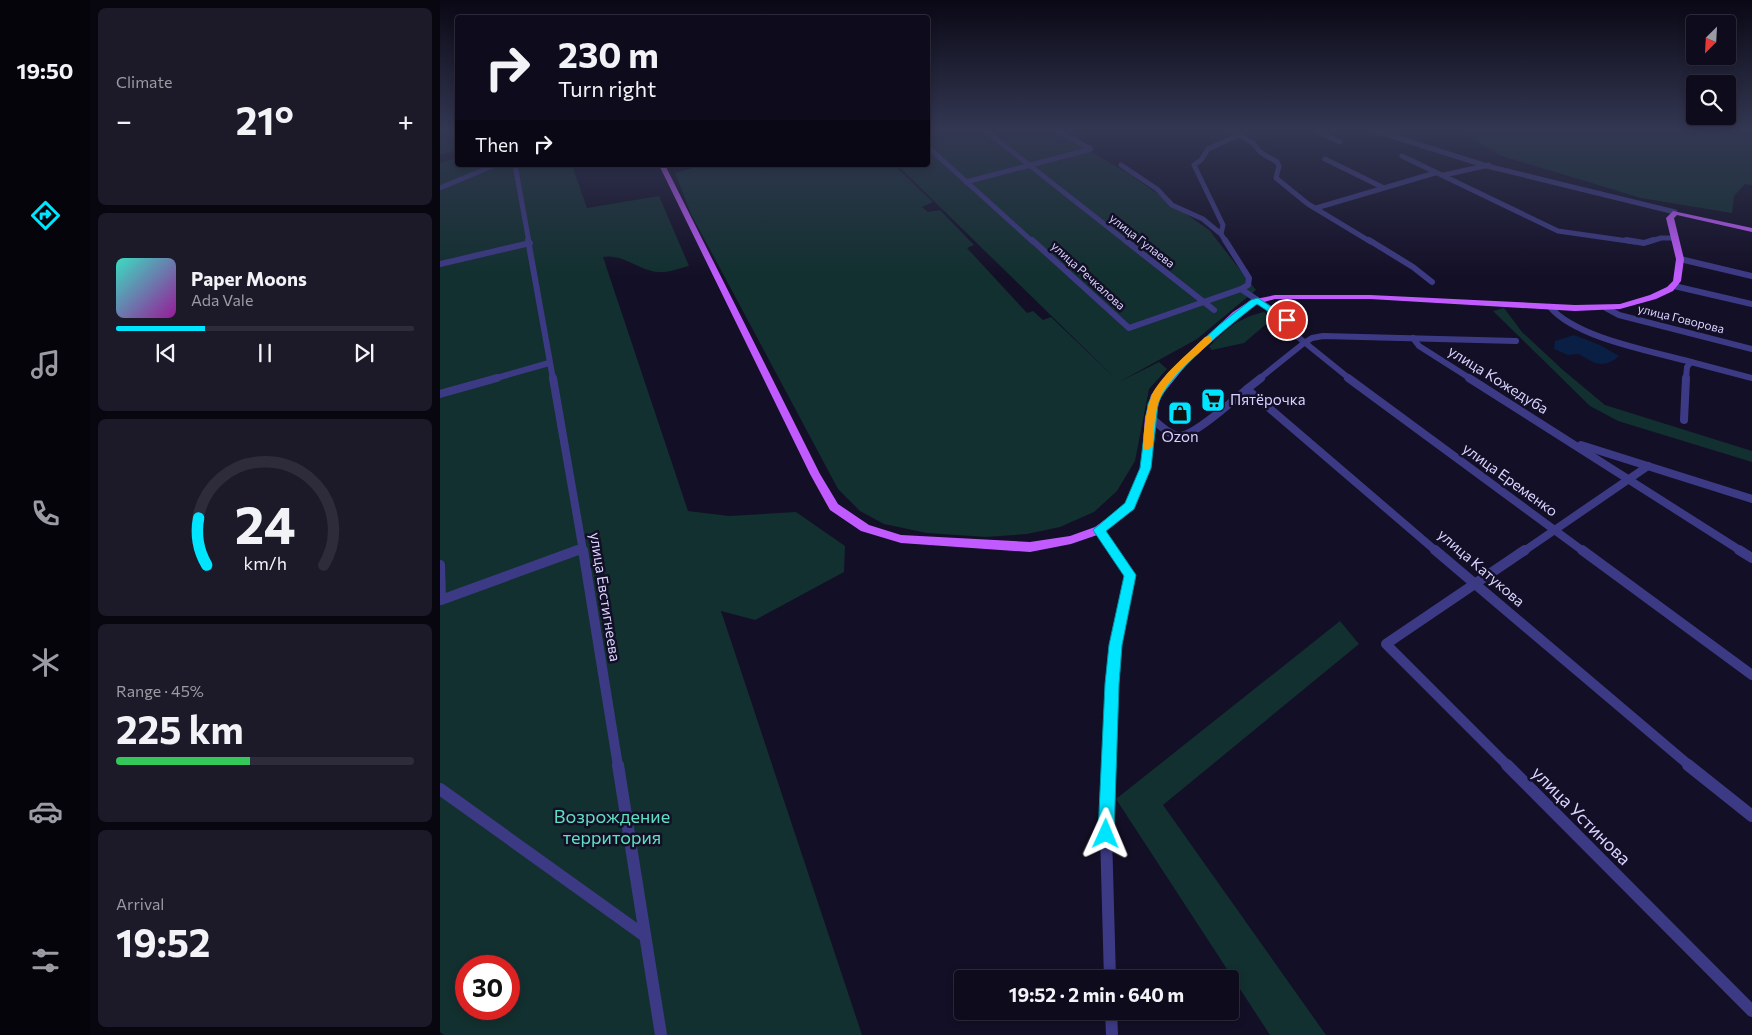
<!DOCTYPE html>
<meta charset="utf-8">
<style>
:root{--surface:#0e0b1c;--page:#1c1929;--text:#f1f3f6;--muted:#9b9ba3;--line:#2e2b3b;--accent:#00e5ff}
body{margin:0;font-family:Commissioner,sans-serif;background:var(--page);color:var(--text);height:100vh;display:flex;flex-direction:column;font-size:19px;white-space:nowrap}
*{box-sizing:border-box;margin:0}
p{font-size:16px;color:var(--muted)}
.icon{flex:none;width:28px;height:28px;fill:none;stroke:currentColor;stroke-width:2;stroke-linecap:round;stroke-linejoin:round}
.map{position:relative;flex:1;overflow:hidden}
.side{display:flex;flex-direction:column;gap:8px;padding:8px;background:#08060f;width:350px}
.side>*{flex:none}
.banner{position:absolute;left:15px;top:15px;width:475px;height:152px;border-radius:5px;box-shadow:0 2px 8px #0003,0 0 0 1px var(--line);background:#0e0b1c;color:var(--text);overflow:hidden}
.needle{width:32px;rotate:204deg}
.buttons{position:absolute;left:1246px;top:15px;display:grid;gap:10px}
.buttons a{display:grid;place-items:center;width:50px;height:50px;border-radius:5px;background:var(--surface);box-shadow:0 2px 8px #0003,0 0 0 1px var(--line);font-size:25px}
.speed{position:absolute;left:15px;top:955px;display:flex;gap:10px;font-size:25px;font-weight:700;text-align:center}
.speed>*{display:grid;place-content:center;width:65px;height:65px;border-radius:50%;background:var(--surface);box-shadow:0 2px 8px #0003,0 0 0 1px var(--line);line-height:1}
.speed .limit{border:8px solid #d22;background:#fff;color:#111}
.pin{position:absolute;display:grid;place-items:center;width:42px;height:42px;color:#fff;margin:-21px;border:2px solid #fff;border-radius:50%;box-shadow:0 1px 5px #0007}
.me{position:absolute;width:55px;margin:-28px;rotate:1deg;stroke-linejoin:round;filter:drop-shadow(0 0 4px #0008)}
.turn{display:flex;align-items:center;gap:18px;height:105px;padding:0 20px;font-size:22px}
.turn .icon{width:65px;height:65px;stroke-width:2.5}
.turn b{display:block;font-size:35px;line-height:42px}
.then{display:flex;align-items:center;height:48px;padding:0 20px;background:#0003;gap:10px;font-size:19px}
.big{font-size:38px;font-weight:700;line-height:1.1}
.side .widget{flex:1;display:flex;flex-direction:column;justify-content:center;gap:8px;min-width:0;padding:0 18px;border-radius:8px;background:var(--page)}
.side .dial{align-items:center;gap:0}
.dial svg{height:130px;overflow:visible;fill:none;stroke:var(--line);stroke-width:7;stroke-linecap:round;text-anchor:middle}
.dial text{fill:var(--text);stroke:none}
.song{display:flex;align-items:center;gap:15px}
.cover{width:60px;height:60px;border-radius:8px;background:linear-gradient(135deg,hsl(170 70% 55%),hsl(300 70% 35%))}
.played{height:5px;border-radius:2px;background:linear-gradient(90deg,var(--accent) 30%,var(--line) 30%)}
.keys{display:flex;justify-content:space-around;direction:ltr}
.heat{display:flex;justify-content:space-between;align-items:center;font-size:28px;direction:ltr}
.charge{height:8px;border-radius:4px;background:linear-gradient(90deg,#34c759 45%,var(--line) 0)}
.trip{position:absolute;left:514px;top:970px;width:285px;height:50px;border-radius:5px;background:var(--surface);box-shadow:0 2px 8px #0003,0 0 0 1px var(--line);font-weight:700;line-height:50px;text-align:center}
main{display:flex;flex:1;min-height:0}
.dock{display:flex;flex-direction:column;width:90px;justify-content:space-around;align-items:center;background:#06040b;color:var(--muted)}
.dock .icon{width:35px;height:35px}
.dock .current{color:var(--accent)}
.dock b{font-size:22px;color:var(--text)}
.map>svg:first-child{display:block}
.green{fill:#12302f;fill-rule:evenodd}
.water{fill:#0a1f44}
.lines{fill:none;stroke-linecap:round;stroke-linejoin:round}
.minor-far4{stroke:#3d3a85;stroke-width:5}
.minor-far3{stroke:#3d3a85;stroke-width:6}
.minor-far2{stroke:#3d3a85;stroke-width:8}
.minor-far1{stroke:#3d3a85;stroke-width:10}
.minor{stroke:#3d3a85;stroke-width:12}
.major{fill:#c25bff;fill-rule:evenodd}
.route{fill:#00e5ff;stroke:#0095a6}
.slow{fill:#f59e0b}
.labels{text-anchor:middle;stroke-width:5;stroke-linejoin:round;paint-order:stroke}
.far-street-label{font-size:12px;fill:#d9d4ff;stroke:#130f26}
.street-label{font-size:15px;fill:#d9d4ff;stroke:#130f26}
.poi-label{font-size:15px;fill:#d9d4ff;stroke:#130f26;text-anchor:start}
.near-street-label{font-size:18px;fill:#d9d4ff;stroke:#130f26}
.near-park-label{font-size:18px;fill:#5fe0c0;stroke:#130f26}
</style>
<main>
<nav class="dock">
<b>19:50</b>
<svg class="icon current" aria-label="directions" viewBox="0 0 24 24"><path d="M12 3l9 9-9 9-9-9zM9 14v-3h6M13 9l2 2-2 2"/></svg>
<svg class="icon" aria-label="music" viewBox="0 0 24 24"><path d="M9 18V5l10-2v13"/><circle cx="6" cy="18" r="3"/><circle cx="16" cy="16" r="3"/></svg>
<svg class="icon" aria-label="phone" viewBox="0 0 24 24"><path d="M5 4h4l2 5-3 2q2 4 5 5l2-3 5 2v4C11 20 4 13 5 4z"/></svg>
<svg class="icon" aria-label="climate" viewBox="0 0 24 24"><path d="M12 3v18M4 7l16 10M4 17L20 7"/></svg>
<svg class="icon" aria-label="car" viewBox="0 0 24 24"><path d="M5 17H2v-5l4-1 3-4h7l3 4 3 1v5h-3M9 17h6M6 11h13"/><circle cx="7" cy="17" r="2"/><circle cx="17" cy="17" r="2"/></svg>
<svg class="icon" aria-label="filters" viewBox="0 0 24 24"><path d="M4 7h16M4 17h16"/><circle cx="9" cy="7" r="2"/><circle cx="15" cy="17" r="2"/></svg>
</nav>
<section class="side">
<div class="widget"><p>Climate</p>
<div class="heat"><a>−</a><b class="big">21°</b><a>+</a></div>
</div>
<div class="widget">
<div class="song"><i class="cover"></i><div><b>Paper Moons</b><p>Ada Vale</p></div></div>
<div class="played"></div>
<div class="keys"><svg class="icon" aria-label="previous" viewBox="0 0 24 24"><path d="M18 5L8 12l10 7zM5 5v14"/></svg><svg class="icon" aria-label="pause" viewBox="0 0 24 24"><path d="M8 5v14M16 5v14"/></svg><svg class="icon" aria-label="next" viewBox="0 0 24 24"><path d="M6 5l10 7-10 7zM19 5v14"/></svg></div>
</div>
<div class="widget dial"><svg viewBox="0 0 100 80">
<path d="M14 69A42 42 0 1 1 86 69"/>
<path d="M14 69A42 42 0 0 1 9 40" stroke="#00e5ff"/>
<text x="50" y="56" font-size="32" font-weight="700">24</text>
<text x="50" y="72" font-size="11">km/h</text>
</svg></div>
<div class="widget"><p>Range · 45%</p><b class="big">225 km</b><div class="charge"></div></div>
<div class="widget"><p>Arrival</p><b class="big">19:52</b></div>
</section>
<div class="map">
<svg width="1312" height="1035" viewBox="0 0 1312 1035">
<rect width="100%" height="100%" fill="#130f26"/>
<!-- green -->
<g class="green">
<polygon points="0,131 17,131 17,150 0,155"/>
<polygon points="488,131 615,131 691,175 769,230 816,290 757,339 679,382 719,362 727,369 709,389 695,461 677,491 654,512 620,527 587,534 546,537 487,533 444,524 420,511 398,489 251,214 235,173 262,165 454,165 493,202 482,207 488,212 500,210 534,245 527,248 587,313 593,311 603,320 611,317 678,381 457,165 488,165"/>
<polygon points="1021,131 1312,131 1312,185 1305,184 1294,196 1292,213 1201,198 1059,155"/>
<path d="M 17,158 L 18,165 L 132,165 L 147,208 L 219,196 L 249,266 C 240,268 228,273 219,272 C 199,271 183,253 163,257 L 248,511 L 289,516 L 356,512 L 405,546 L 404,572 L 315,620 L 281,611 L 422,1035 L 4,1035 L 0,1032 L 0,163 ZM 26,966 L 69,966 L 69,1009 L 26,1009 Z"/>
<polygon points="1064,308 1082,332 1123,370 1165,405 1312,451 1312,462 1178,421 1150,406 1053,311"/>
<path d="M 824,312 L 832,319 L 804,343 L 772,350 L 769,347 C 788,328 796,319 824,312 Z"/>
<polygon points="900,621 919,644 723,805 886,1035 830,1035 676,799"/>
</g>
<!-- water -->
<path class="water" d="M 1134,335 L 1160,345 L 1179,356 C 1163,370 1154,363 1139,354 L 1128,355 L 1114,349 L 1115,341 Z"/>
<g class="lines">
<!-- minor-far4 -->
<g class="minor-far4">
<polyline points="546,131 687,242"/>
<polyline points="792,131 813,143 820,152 837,162 839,166 836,178 868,204 931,242"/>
<polyline points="876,131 900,142"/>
<polyline points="936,131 1047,166 1235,212"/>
<polyline points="488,147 593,242"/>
<polyline points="962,156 1118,231 1195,242"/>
<polyline points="885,159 942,187"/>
<polyline points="75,165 89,242"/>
<polyline points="681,165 717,189 732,205 763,219 781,234 786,242"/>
<polyline points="1004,175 1049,165"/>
<polyline points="526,182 651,149 618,131"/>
<polyline points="0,188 55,165"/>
<polyline points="876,208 995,173"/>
<polyline points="781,234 783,225 754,165 761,160 768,149 799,135"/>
<polyline points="1208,242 1221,238 1235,238"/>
</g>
<!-- minor-far3 -->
<g class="minor-far3">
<polyline points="88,240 113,379"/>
<polyline points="592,240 689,328 801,289 847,320 853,333 910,379"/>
<polyline points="685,240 774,310"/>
<polyline points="785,240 809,278 808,285 801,289"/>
<polyline points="929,240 973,267 992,282"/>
<polyline points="1186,240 1204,243 1213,240"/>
<polyline points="1240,259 1312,276"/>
<polyline points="0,264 90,243"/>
<polyline points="1234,286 1312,304"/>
<path d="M 1110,307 C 1136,338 1211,351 1251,362"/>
<polyline points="1166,308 1179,315 1312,349"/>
<polyline points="973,338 979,346 1031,379"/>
<polyline points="53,379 109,363"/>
<polyline points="819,379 864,343 872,338 883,336 1076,341"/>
<polyline points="1246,379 1247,367 1251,362 1312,378"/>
</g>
<!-- minor-far2 -->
<g class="minor-far2">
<polyline points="113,378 143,551"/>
<polyline points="821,378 807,389 996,551"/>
<polyline points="908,378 1143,551"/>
<polyline points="1029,378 1301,551"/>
<polyline points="0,394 57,378"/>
<path d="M 710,417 C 718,423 729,436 740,436 C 754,436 795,399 807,389"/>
<polyline points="1244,420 1246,378"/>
<polyline points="1141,445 1312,499"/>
<polyline points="659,530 673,551"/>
<polyline points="134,551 142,548"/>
<polyline points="1084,551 1208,466"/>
</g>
<!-- minor-far1 -->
<g class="minor-far1">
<polyline points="143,550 178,766"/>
<polyline points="995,550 1250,766"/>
<polyline points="1142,550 1312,675"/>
<polyline points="1299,550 1312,558"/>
<polyline points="0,565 1,600 138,550"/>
<polyline points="667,766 676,645 690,575 673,550"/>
<polyline points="1068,766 946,644 1085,550"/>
</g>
<!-- minor -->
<g class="minor">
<polyline points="178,765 221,1035"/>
<polyline points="667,765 666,834 670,979"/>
<polyline points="1067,765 1312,1011"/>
<polyline points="1248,765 1312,816"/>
<polyline points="0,789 205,936"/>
<polyline points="671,1011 672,1035"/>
</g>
<!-- major -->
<polygon class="major" points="219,165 225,165 380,474 398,504 429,525 461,535 590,542 630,536 655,527 686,504 701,468 705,417 711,395 741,360 793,312 811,300 835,295 930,295 1135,305 1180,304 1210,295 1227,287 1233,281 1236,259 1226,218 1233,211 1312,228 1312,232 1237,215 1234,218 1244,259 1241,281 1233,291 1216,299 1180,309 1135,311 930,299 835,299 817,304 799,316 747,364 721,396 715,417 711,468 694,509 663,533 631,544 590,552 461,543 421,531 390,510 370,474"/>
</g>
<!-- sky -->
<linearGradient id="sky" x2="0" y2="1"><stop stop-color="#0a0815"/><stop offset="0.47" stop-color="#333752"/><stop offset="1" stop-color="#333752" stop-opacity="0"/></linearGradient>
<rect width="1312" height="276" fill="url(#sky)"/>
<!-- route -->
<path class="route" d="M 818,298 L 851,320 L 844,322 L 817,304 C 790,325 729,373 718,404 L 711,468 L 694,509 L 666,531 L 696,575 L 682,645 L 679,684 L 674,834 L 671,840 L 666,842 L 660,840 L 658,834 L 665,684 L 669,645 L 684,576 L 653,530 L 685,503 L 700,468 L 708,404 L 713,393 L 729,372 L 778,326 L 811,300 Z"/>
<!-- slow -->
<path class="slow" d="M 769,336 L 772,337 L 772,341 C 755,357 731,375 721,396 C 714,411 714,430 713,446 L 708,450 L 704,449 L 703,446 C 704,430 705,413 711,397 C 718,378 750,352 765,337 Z"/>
<!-- icons -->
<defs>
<g id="supermarket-square" transform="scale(1.25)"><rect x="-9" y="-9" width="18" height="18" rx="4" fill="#00e5ff" stroke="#130f26"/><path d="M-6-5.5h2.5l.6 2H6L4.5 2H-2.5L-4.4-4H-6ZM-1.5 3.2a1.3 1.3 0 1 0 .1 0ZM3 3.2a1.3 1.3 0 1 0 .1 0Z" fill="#111"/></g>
<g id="shop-square" transform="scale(1.25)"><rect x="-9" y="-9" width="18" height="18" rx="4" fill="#00e5ff" stroke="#130f26"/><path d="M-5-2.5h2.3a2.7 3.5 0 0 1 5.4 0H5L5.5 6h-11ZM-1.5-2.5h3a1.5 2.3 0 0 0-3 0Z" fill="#111"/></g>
</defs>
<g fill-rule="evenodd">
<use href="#supermarket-square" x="773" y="400"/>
<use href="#shop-square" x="740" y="413"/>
</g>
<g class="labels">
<!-- far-street labels -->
<g class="far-street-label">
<text transform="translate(702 241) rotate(38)" y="4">улица Гулаева</text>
<text transform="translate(648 276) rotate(42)" y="4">улица Речкалова</text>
<text transform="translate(1241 319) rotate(14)" y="4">улица Говорова</text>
</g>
<!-- street labels -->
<g class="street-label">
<text transform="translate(1058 380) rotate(32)" y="5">улица Кожедуба</text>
<text transform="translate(1070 480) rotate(36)" y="5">улица Еременко</text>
<text transform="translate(1041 568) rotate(41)" y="5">улица Катукова</text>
<text transform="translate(165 597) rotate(81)" y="5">улица Евстигнеева</text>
</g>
<!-- poi labels -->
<g class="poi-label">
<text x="790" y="405">Пятёрочка</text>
<text x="740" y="442" text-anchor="middle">Ozon</text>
</g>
<!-- near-street labels -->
<g class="near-street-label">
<text transform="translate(1141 816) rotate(45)" y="6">улица Устинова</text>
</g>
<!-- near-park labels -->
<g class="near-park-label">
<text x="172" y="823">Возрождение<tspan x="172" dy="21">территория</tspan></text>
</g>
</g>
</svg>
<div class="buttons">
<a><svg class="needle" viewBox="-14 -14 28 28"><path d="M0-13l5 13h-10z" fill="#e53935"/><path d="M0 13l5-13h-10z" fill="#9b9ba3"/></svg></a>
<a><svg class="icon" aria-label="search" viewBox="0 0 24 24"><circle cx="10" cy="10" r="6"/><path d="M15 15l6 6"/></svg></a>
</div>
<div class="speed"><div class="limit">30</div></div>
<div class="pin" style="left:847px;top:320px;background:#d93025"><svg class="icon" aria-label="arrive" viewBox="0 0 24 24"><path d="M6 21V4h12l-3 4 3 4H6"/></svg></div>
<svg class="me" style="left:666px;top:834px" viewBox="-20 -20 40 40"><path d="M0-17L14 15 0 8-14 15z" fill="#00e5ff" stroke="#fff" stroke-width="4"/></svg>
<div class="trip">19:52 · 2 min · 640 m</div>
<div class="banner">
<div class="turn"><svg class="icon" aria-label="right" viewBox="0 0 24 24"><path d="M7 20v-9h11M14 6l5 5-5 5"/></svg><div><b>230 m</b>Turn right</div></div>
<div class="then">Then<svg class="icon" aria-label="right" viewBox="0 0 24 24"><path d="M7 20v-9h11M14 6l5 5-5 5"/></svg></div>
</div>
</div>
</main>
